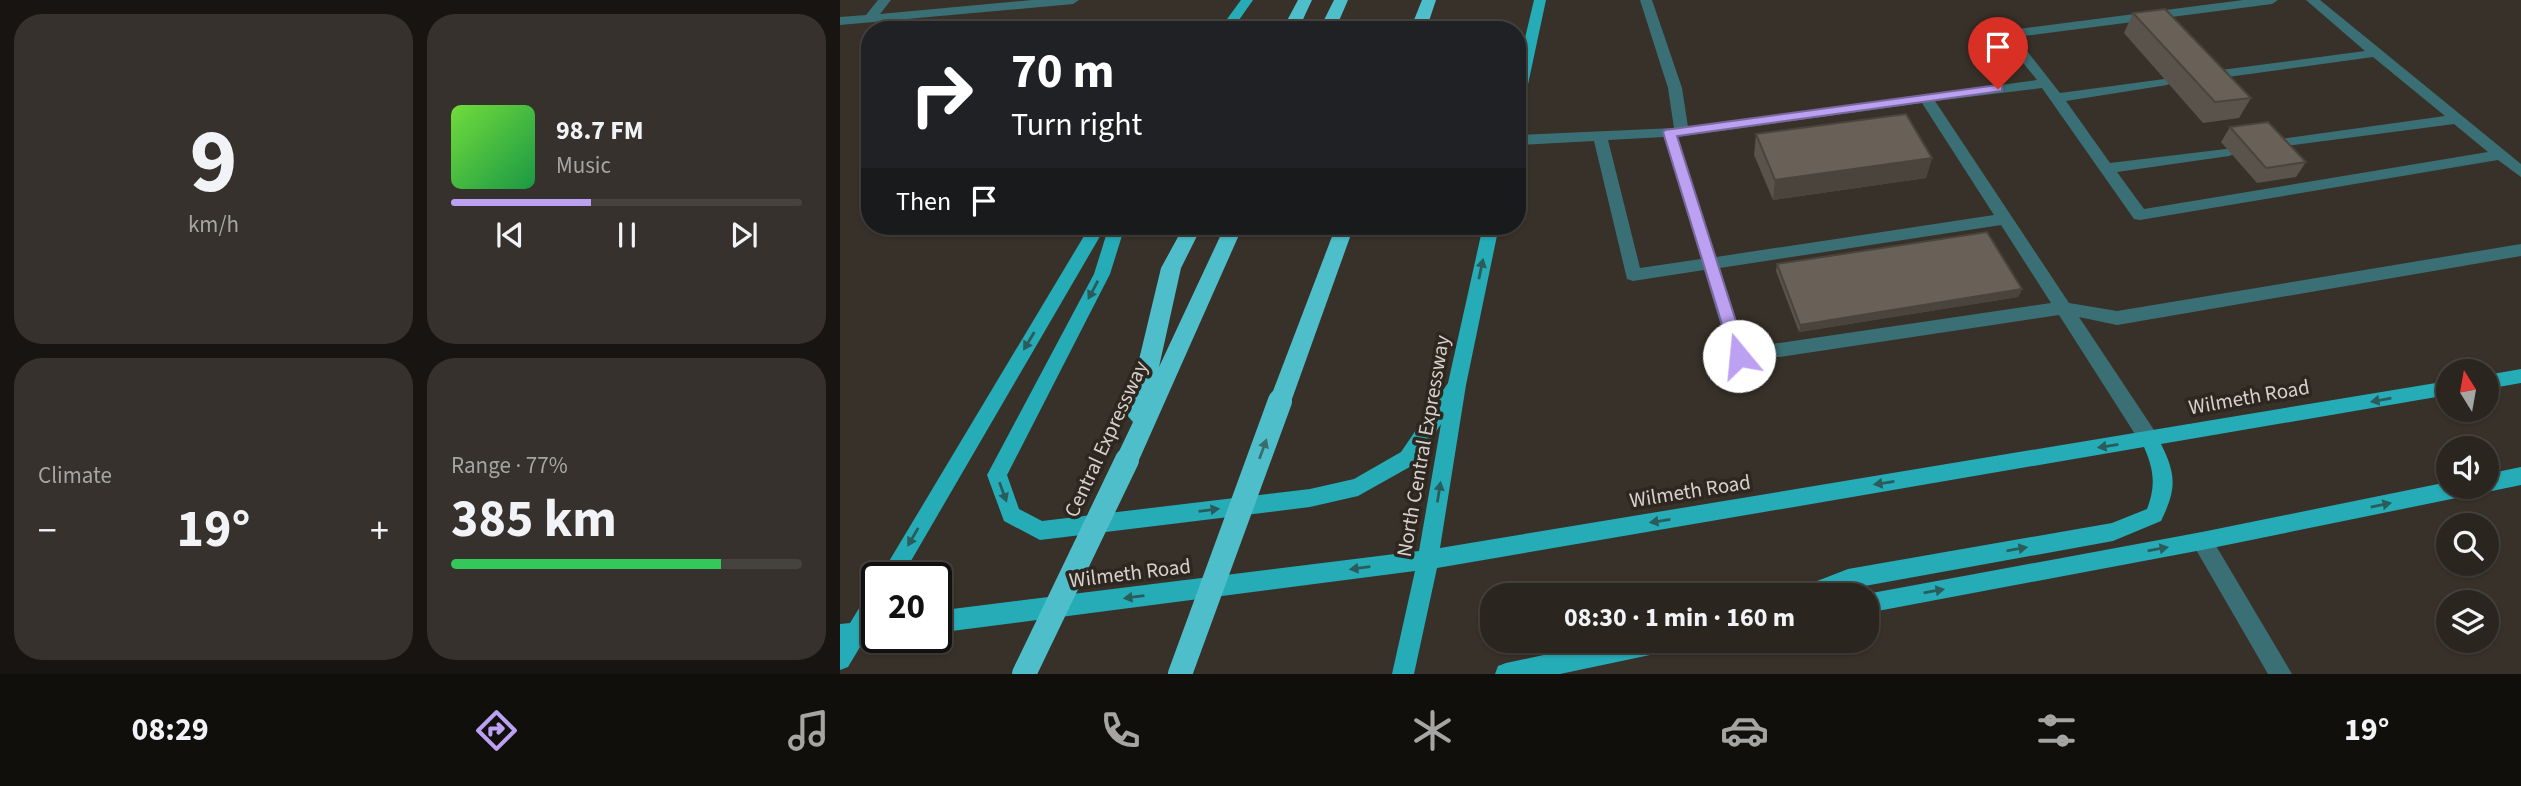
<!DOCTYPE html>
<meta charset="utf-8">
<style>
:root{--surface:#2a251f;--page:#36312c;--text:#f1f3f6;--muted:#a5a5a4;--line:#46423d;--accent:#bca0f2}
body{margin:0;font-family:"Source Sans 3",sans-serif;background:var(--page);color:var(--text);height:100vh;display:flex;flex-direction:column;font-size:26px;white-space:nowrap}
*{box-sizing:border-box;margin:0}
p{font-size:23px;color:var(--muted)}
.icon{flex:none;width:38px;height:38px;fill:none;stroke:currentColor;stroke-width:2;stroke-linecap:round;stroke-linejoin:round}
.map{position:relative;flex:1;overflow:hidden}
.drawer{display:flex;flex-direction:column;gap:14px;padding:14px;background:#171411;width:840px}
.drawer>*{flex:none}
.guide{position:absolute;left:21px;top:21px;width:665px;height:214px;border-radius:28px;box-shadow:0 2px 5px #0004,0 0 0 2px var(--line);background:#202124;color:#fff;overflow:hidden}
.needle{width:46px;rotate:349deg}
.tools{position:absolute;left:1596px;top:359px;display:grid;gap:14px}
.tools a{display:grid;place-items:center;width:63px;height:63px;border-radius:50%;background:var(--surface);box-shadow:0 2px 5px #0004,0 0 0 2px var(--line);font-size:35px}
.speed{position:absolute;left:21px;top:562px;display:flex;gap:14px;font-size:35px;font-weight:700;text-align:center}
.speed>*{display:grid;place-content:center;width:91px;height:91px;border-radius:50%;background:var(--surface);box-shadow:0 2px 5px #0004,0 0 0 2px var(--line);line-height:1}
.speed .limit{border:4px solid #111;border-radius:10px;background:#fff;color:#111}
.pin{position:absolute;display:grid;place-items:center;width:60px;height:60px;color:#fff;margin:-72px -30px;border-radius:50% 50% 50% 0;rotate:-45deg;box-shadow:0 0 7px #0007}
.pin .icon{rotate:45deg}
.me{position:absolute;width:77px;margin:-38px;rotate:343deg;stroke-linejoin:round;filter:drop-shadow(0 0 5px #0008)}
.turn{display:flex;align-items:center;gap:24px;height:147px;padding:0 35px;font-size:32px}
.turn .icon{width:91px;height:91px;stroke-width:2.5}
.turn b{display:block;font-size:49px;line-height:60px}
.then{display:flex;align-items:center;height:66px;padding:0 35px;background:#0003;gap:14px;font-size:26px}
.big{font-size:52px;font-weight:700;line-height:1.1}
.drawer .tile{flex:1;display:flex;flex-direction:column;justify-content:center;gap:10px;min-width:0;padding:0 24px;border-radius:28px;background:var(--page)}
.drawer .dial{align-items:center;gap:0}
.dial b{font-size:91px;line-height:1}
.song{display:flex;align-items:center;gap:21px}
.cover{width:84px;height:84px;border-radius:10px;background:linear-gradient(135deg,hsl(100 70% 55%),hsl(140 70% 35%))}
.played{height:7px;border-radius:4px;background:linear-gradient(90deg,var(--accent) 40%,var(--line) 40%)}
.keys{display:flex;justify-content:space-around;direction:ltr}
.heat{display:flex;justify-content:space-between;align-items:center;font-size:38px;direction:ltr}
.charge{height:10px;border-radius:5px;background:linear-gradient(90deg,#34c759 77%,var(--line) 0)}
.drawer .tiles{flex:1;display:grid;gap:14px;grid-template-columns:repeat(2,1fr)}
.trip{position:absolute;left:640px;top:583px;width:399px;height:70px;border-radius:28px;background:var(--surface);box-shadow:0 2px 5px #0004,0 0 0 2px var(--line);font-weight:700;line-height:70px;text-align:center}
.tab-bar{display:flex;height:112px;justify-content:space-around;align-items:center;background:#110f0c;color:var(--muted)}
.tab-bar .icon{width:49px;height:49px}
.tab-bar .selected{color:var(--accent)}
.tab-bar b{font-size:32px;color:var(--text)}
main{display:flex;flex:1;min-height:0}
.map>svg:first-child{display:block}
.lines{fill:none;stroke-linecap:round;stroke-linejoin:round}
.minor{fill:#3a7075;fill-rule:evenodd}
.major{fill:#25acb7;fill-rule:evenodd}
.highway{fill:#4ebfca;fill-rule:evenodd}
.highway-bridge-far1{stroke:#4ebfca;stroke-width:20}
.highway-bridge{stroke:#4ebfca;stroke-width:24}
.wall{fill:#5a534b}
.shaded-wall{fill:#4a443d}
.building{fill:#696157;stroke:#4a443d;stroke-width:2}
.oneway{fill:#2a5c5c}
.oneway2{fill:#3c6b6c}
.route{fill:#bca0f2;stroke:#7a689d;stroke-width:2}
.labels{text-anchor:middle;stroke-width:7;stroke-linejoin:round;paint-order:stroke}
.street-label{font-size:21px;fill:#d6d1cc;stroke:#2e271f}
</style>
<main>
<section class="drawer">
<div class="tiles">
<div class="tile dial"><b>9</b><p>km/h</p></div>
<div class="tile">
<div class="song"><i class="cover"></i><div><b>98.7 FM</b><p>Music</p></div></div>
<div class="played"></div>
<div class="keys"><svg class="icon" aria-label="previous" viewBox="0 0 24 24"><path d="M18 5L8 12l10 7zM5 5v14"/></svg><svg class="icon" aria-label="pause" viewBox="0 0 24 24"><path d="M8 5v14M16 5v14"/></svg><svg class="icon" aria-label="next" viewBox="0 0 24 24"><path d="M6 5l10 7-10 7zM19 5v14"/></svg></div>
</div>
<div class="tile"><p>Climate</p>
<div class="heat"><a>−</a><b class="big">19°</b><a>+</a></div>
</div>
<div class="tile"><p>Range · 77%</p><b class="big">385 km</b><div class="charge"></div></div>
</div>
</section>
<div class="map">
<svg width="1681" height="674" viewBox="0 0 1681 674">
<rect width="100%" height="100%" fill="#383129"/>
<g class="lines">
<!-- minor -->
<g class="minor">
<polygon points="38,0 51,0 40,14 192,0 239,0 233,4 0,25 0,17 26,15"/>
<path d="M 800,0 L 812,0 L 842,88 L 848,127 L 1197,80 L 1162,37 L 1162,31 L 1403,0 L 1438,0 L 1432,4 L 1176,37 L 1220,93 L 1332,78 L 1334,81 L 1327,85 L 1226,101 L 1270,163 L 1394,148 L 1396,151 L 1394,154 L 1389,156 L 1277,172 L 1304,209 L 1648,152 L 1614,124 L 1422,149 L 1420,146 L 1422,143 L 1427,141 L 1605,116 L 1533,57 L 1366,80 L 1359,76 L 1366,72 L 1525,51 L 1466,0 L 1480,0 L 1681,164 L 1681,177 L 1658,160 L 1300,220 L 1294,219 L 1202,88 L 1095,101 L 1229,303 L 1277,311 L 1681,244 L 1681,256 L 1277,325 L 1239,317 L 1316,433 L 1319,439 L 1316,445 L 1309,447 L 1302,445 L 1219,315 L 899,363 L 893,361 L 890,356 L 864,270 L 793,281 L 787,279 L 754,141 L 677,145 L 677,135 L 834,128 L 828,88 ZM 1082,103 L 1154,215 L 876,257 L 838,137 ZM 824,137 L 861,259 L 800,268 L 768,140 ZM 1161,225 L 1211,303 L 905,348 L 880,268 Z"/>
<polygon points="1362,532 1369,534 1452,674 1428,674 1355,548 1352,541 1355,534"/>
</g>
<!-- major -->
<g class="major">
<polygon points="401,0 413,0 392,30 379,30"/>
<polygon points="694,0 706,0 684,103 677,107 677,72"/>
<polygon points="250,226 266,226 61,578 39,578"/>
<path d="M 269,226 L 285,226 L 270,274 L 167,475 L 179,509 L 202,521 L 470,489 L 514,479 L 561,452 L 608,383 L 643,226 L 659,226 L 626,385 L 600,548 L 1608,381 L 1608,395 L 1321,444 C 1337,476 1336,490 1321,521 L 1273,541 L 1008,589 L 993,595 L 956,595 L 959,588 L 1008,569 L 1272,523 L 1307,509 C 1316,486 1314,470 1304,447 L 597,568 L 574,674 L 552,674 L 575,571 L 96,633 L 96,611 L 579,551 L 601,424 L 575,464 L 518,496 L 470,507 L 200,540 L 164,521 L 147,475 L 254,274 Z"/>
<polygon points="1681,369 1681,383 1647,389 1647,375"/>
<polygon points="1681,467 1681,485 1647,492 1640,489 1631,495 1362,550 1027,613 1027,595 1021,595 1362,532 1608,482 1608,486 1647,486 1647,474"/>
<polygon points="37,589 37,637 44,637 23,642 8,667 0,670 0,624 10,623 29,592"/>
<polygon points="773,640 840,640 837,648 829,651 720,674 655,674 658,666 666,663"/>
</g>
<!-- highway -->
<g class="highway">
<polygon points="458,0 472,0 458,30 442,30"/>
<polygon points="494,0 508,0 495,30 479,30"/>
<polygon points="582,0 596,0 586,30 570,30"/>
<polygon points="344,226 362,226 341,268 319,367 385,226 403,226 299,460 295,467 287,470 279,467 275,460 293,422 286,414 321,268"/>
<polygon points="496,226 514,226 452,399 449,405 441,408 433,405 430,399"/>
</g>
<!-- highway-bridge-far1 -->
<polyline class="highway-bridge-far1" points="440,403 441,399"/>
<!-- highway-bridge -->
<g class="highway-bridge">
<polyline points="184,674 287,460"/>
<polyline points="340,674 440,401"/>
</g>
</g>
<!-- wall -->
<g class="wall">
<polygon points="1293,13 1411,98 1399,118 1363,123 1284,33"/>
<polygon points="1390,127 1466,162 1456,177 1417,183 1381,142"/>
<polygon points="916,134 1092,158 1086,178 933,200 914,155"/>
<polygon points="937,264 1182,289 1178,297 959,332 936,271"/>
</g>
<!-- shaded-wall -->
<g class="shaded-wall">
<polygon points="1092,158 1086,178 933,200 935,180"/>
<polygon points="1182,289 1178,297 959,332 960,325"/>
</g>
<!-- building -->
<g class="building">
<polygon points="1325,9 1411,98 1375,102 1293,13"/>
<polygon points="1066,114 1092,158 935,180 916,134"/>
<polygon points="1428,122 1466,162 1426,168 1390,127"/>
<polygon points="1147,232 1182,289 960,325 937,264"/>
</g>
<!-- one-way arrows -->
<defs><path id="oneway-solid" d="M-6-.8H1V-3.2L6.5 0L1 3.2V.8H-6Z" transform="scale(1.75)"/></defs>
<g class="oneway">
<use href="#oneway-solid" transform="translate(641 269) rotate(-78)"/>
<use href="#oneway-solid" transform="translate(253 290) rotate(118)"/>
<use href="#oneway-solid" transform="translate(189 341) rotate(121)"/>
<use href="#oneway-solid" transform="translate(1541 400) rotate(170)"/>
<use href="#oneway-solid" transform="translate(1268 446) rotate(171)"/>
<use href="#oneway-solid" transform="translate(1044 483) rotate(171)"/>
<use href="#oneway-solid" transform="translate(163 492) rotate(70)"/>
<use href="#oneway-solid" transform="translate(599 492) rotate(-81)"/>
<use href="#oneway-solid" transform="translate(1541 505) rotate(-11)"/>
<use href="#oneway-solid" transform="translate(369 510) rotate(-7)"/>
<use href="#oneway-solid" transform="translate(820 521) rotate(171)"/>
<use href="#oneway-solid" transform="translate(73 537) rotate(120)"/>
<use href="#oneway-solid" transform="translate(1177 549) rotate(-10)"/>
<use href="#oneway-solid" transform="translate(1318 549) rotate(-10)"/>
<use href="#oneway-solid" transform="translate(520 568) rotate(173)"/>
<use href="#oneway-solid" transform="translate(1094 591) rotate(-10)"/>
<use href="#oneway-solid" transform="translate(294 597) rotate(173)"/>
</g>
<use class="oneway2" href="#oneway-solid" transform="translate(423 449) rotate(-70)"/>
<!-- route -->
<polygon class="route" points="1158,85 1162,86 1162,91 837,136 907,356 899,362 893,360 823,132 825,130"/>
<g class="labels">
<!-- street labels -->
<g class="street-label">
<text transform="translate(1409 397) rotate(-10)" y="7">Wilmeth Road</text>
<text transform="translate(266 439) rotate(-65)" y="7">Central Expressway</text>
<text transform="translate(583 446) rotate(-80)" y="7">North Central Expressway</text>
<text transform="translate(850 491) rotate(-9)" y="7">Wilmeth Road</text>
<text transform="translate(290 573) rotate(-7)" y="7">Wilmeth Road</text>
</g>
</g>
</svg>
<div class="tools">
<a><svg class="needle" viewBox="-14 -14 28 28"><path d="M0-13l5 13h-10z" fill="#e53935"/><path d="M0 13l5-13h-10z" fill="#a5a5a4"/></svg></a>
<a><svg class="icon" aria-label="sound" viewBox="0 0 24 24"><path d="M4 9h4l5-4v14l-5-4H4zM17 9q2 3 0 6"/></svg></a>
<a><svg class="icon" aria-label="search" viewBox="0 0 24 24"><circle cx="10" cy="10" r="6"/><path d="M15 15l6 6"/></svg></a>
<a><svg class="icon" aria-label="layers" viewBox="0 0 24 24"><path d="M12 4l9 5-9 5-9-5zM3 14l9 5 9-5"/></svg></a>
</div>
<div class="speed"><div class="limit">20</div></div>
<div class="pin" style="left:1158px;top:89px;background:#d93025"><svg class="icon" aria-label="arrive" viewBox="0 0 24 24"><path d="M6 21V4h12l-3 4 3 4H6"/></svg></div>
<svg class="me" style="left:899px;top:356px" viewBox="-20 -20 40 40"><circle r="19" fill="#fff"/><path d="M0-13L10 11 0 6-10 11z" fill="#bca0f2"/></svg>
<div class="trip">08:30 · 1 min · 160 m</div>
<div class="guide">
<div class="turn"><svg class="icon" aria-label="right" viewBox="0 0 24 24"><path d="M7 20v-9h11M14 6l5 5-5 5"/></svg><div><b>70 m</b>Turn right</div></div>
<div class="then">Then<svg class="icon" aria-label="arrive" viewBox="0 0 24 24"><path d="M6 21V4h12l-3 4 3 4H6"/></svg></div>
</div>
</div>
</main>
<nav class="tab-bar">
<b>08:29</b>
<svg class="icon selected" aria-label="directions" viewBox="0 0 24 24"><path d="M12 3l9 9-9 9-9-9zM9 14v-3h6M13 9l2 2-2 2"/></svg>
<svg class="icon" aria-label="music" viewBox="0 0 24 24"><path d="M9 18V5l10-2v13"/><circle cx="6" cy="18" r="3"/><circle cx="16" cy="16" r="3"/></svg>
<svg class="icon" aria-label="phone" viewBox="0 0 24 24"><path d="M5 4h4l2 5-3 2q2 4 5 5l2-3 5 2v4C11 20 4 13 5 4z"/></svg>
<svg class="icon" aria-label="climate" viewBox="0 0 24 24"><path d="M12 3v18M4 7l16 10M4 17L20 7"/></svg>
<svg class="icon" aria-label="car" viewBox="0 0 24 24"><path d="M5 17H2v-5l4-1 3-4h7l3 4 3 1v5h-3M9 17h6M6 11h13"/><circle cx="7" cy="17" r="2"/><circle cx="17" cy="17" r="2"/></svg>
<svg class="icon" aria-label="filters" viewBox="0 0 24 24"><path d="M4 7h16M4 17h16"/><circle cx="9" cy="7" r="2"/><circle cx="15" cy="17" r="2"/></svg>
<b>19°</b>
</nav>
